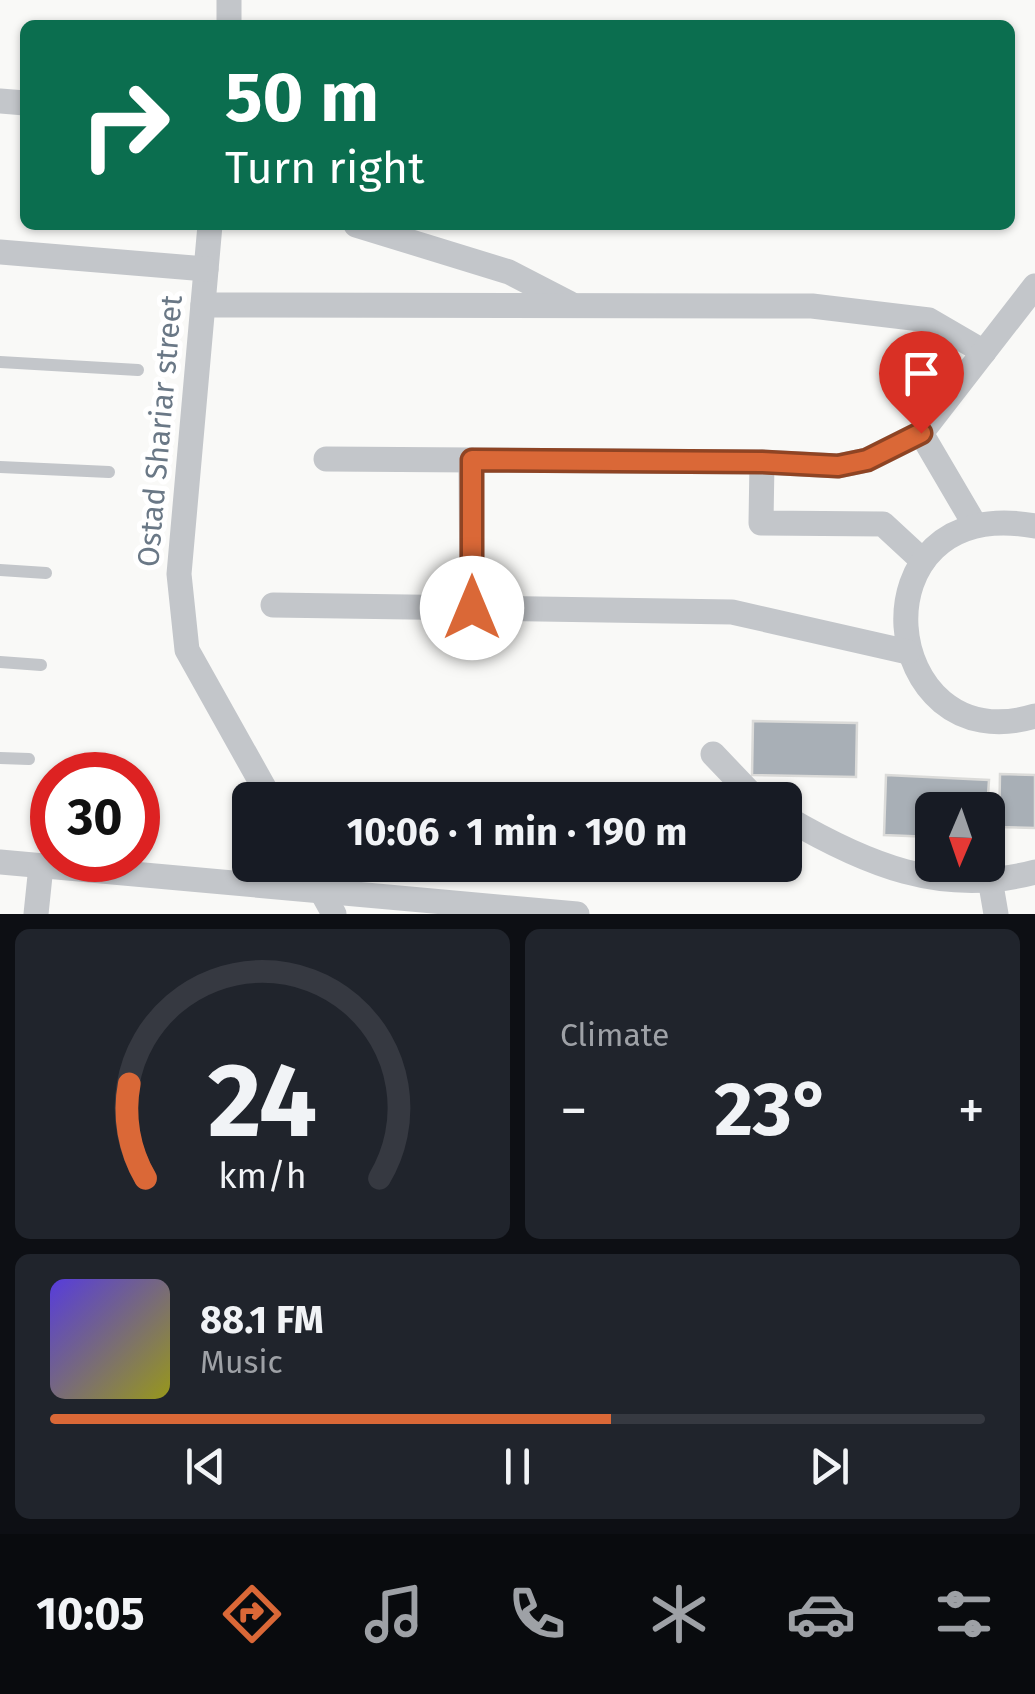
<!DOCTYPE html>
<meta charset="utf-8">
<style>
:root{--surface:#171b24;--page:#20242c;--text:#f1f3f6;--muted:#9ea1a6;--line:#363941;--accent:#da6837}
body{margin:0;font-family:"Fira Sans",sans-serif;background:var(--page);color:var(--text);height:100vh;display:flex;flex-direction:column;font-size:38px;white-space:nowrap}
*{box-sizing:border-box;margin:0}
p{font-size:32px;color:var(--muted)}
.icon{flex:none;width:55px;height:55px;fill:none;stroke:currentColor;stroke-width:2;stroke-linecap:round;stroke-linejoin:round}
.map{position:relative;height:914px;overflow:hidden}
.side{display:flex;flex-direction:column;gap:15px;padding:15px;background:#0d0f14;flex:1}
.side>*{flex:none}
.hud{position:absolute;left:20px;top:20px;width:995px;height:210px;border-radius:15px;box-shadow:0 2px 8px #0004;background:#0b6e4f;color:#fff;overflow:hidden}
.needle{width:65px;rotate:182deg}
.fabs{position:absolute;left:915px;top:792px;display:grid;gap:20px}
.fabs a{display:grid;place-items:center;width:90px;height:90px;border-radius:15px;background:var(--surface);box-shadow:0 2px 8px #0004;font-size:50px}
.speed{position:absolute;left:30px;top:752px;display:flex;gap:20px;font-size:50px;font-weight:700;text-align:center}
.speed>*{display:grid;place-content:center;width:130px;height:130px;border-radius:50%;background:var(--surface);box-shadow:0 2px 8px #0004;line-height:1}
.speed .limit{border:15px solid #d22;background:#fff;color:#111}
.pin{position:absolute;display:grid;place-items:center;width:85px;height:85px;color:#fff;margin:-102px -42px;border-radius:50% 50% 50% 0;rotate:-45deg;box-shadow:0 0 10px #0007}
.pin .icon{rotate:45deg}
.me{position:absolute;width:110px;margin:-55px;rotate:0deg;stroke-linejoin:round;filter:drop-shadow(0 0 8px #0008)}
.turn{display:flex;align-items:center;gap:35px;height:210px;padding:0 40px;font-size:45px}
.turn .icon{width:130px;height:130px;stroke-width:2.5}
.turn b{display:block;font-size:70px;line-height:85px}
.big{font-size:75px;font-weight:700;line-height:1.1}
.side .tile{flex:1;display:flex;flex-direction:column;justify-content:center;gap:15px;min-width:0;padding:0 35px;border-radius:15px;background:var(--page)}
.side .dial{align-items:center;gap:0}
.dial svg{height:260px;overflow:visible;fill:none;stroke:var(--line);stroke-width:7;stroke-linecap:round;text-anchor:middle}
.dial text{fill:var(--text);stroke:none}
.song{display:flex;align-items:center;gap:30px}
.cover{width:120px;height:120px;border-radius:15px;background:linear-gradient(135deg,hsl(250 70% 55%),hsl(60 70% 35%))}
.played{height:10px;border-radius:5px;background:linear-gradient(90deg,var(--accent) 60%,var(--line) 60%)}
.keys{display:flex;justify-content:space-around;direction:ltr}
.heat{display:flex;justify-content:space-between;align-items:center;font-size:55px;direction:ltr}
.side .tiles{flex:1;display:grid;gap:15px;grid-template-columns:1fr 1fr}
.tile:last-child{grid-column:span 2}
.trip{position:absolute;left:232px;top:782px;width:570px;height:100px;border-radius:15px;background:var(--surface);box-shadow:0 2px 8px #0004;font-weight:700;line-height:100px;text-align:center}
.tab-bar{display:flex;height:160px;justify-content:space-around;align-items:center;background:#090b0e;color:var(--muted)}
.tab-bar .icon{width:70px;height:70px}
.tab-bar .current{color:var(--accent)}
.tab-bar b{font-size:45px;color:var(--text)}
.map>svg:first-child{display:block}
.building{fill:#a8afb6;stroke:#dbdbd9;stroke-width:2.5}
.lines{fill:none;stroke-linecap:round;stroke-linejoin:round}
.lane{stroke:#c3c6ca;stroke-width:12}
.street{stroke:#c3c6ca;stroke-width:25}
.route-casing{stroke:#8e4424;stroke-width:25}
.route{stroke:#da6837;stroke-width:18}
.labels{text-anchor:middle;stroke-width:10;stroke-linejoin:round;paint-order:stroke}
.street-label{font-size:30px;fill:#6a7886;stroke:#fff}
</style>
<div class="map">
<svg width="1035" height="914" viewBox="0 0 1035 914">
<rect width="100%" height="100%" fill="#f9f9f7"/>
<!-- building -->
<g class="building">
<polygon points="753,721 857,723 856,777 752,775"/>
<polygon points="1000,774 1035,775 1035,828 999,827"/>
<polygon points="886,775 989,780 987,810 932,810 932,837 884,835"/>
</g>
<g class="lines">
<!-- lane -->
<g class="lane">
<polyline points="0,362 138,370"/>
<polyline points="0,467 109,472"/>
<polyline points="0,570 46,573"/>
<polyline points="0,662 41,665"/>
<polyline points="0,758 29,759"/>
</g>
<!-- street -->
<g class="street">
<polyline points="229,25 229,0"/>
<polyline points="0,101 25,103"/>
<polyline points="210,225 179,574 187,650 271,800"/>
<polyline points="356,225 509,272 569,303"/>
<polyline points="0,252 206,269"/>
<polyline points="203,305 812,306 929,320 984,352"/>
<polyline points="921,433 975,525"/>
<polyline points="326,459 762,462 838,466 867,460 921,433 1035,286"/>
<polyline points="471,460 472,608"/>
<polyline points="762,462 761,523 883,524 923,561"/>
<path d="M 1035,526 C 849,492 877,764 1035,716"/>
<polyline points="273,605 732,612 908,652"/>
<polyline points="713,754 757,800"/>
<path d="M 785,817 C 865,864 942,897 1035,872"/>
<polyline points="0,862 577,914"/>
<polyline points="307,865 334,914"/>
<polyline points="990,879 996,914"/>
<polyline points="36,914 41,866"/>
</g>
</g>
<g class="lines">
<!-- route casing -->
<g class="route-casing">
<polyline id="route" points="472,608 472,460 762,462 838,466 867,460 921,433"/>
</g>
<!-- route -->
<use href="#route" class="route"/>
</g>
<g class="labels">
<!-- street labels -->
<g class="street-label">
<text transform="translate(160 431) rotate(-85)" y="10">Ostad Shariar street</text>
</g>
</g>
</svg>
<div class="fabs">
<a><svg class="needle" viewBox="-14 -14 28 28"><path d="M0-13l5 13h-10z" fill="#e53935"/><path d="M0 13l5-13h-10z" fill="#9ea1a6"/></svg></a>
</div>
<div class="speed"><div class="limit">30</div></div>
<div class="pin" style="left:921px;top:433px;background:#d93025"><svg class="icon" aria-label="arrive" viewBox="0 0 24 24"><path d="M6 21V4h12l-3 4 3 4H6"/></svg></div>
<svg class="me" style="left:472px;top:608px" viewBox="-20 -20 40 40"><circle r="19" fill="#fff"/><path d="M0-13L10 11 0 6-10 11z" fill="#da6837"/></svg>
<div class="trip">10:06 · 1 min · 190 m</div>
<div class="hud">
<div class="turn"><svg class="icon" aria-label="right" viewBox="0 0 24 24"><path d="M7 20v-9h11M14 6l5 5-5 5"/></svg><div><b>50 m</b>Turn right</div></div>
</div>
</div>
<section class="side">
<div class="tiles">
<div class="tile dial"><svg viewBox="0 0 100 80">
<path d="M14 69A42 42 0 1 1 86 69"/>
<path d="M14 69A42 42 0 0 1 9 40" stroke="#da6837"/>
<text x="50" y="56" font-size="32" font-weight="700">24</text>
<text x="50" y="72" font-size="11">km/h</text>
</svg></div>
<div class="tile"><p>Climate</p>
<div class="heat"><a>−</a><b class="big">23°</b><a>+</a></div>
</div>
<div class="tile">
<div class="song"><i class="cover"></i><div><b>88.1 FM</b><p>Music</p></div></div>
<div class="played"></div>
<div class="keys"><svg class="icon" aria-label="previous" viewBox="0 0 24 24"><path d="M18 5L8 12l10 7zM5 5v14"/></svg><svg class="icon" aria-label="pause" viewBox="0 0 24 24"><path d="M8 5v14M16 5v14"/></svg><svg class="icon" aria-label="next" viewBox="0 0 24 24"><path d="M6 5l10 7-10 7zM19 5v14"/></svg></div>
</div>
</div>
</section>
<nav class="tab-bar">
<b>10:05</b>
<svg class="icon current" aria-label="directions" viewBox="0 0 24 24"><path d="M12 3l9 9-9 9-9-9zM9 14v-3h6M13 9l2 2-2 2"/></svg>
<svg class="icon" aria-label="music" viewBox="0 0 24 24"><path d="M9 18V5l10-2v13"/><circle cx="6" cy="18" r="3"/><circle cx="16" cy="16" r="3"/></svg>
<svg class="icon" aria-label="phone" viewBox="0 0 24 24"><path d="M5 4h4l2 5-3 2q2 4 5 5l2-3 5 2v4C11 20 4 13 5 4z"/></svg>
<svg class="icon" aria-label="climate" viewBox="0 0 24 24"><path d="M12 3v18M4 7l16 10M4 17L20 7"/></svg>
<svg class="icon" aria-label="car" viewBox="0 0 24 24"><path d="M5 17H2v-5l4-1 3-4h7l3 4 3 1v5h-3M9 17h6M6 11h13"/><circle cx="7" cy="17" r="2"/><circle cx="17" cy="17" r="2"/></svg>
<svg class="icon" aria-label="filters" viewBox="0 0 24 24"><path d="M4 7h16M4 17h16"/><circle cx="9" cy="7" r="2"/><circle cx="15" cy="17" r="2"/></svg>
</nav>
